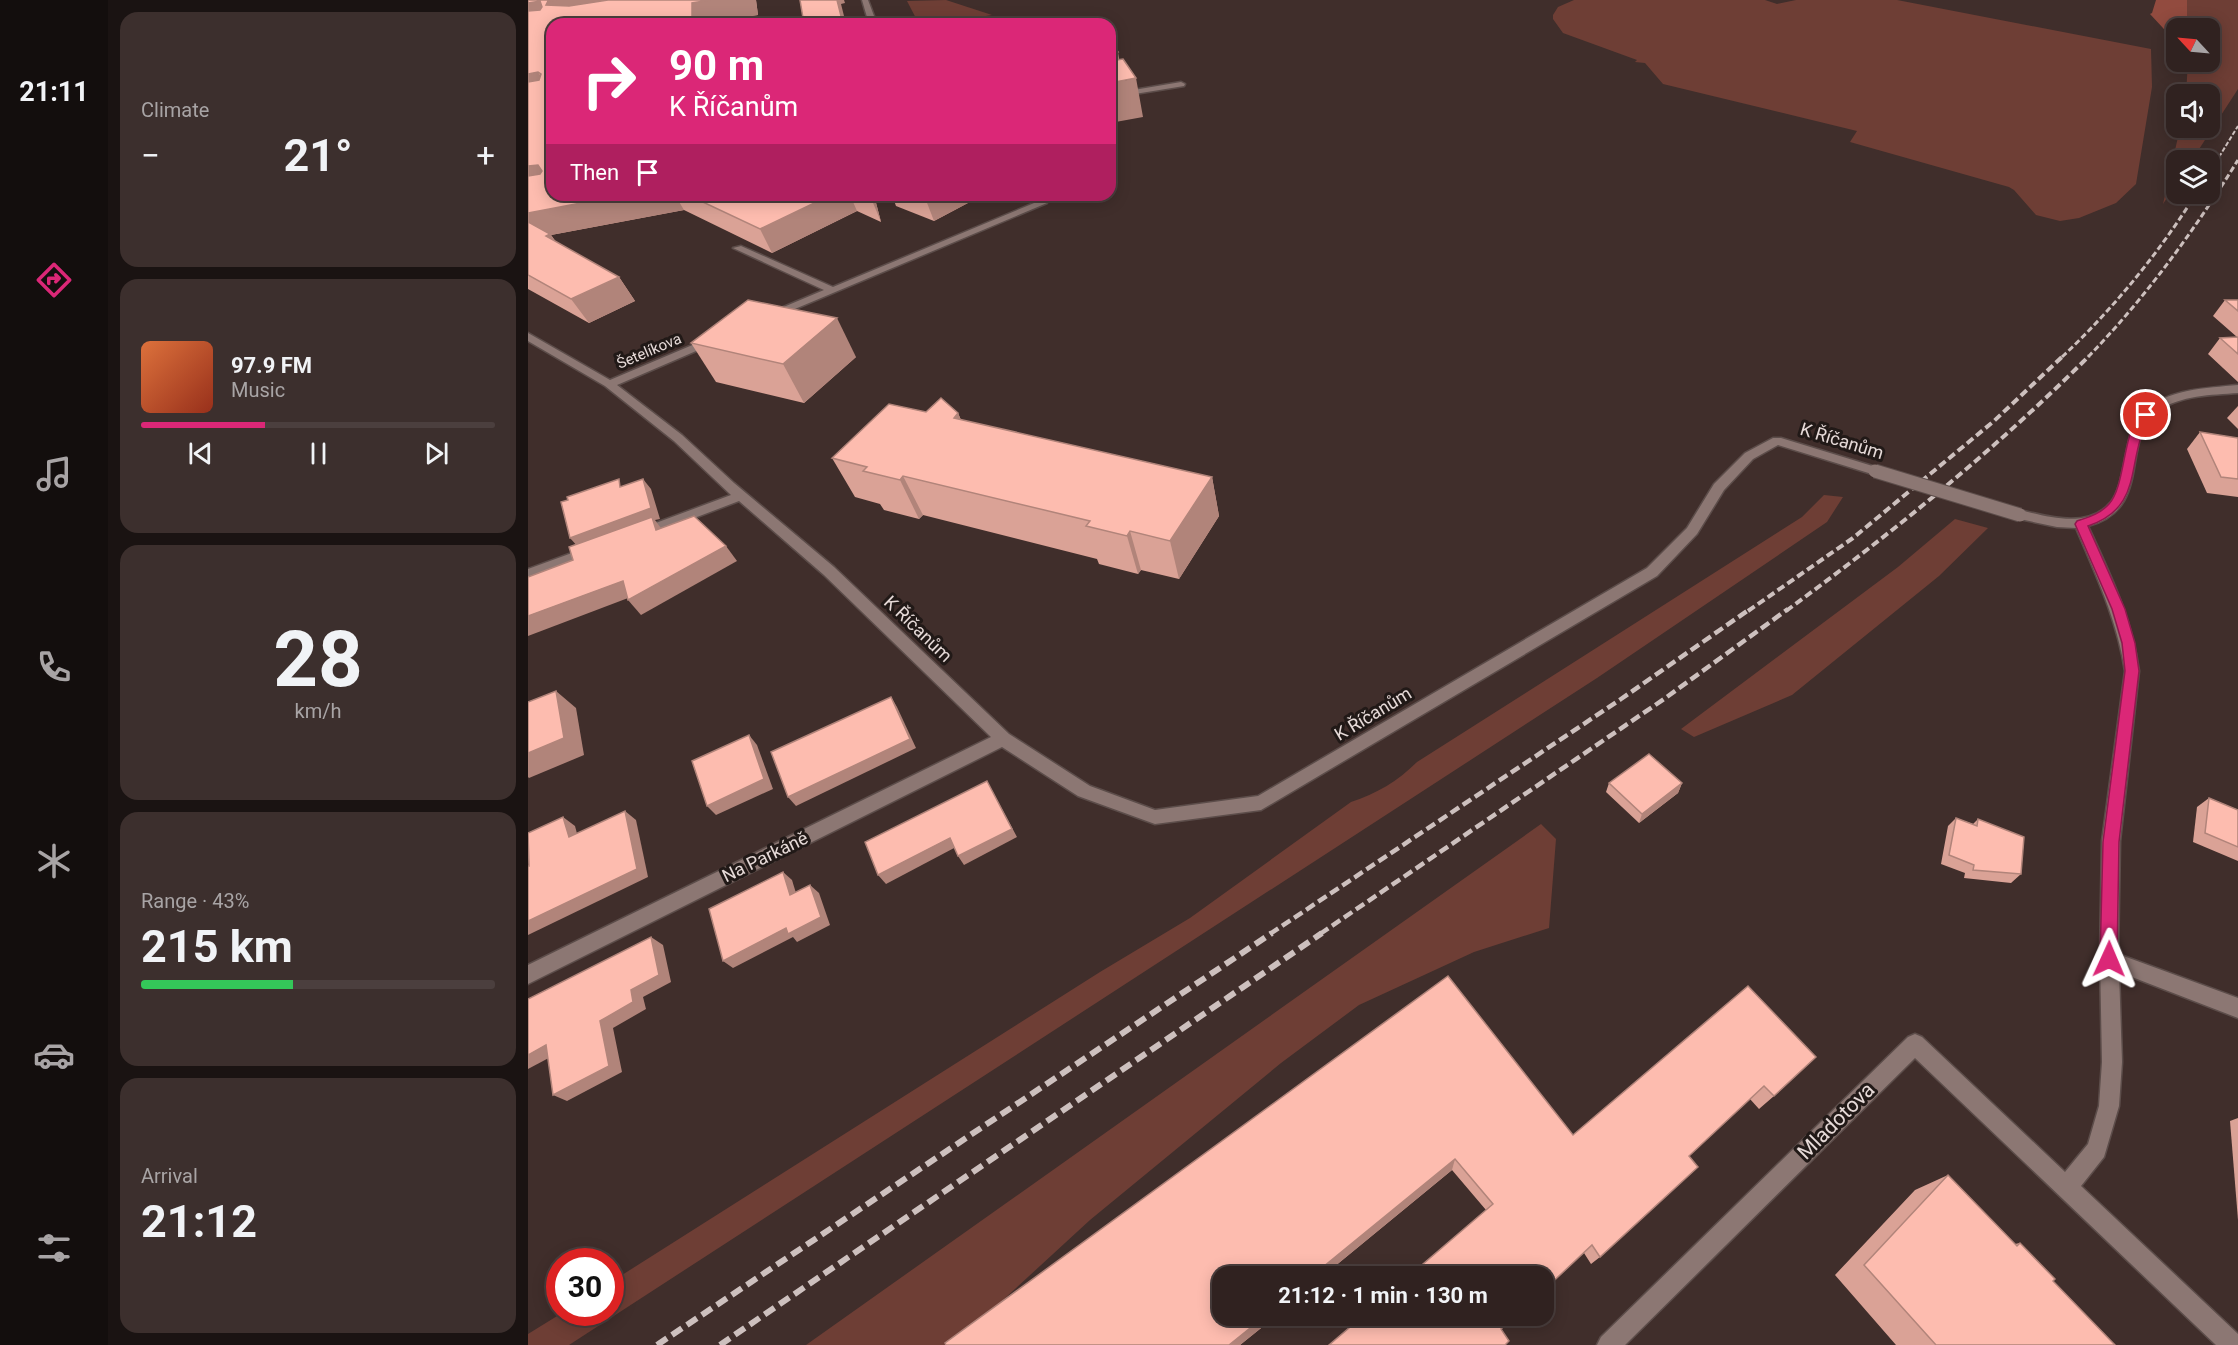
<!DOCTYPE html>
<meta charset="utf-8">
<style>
:root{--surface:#302220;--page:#3c2f2d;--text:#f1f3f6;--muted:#a8a4a5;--line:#4b3f3e;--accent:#db2777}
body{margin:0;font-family:Roboto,sans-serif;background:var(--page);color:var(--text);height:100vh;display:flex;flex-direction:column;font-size:22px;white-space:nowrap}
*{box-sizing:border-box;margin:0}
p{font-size:20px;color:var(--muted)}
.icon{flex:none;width:33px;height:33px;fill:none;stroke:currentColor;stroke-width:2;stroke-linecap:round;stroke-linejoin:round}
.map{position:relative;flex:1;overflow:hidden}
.side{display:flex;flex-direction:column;gap:12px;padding:12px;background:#1a1312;width:420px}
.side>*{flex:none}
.top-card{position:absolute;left:18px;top:18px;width:570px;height:183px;border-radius:18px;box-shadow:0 3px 15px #0003,0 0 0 2px var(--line);background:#db2777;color:#fff;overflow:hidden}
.needle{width:39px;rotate:296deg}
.fabs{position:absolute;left:1638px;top:18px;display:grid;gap:12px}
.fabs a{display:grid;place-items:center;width:54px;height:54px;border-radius:12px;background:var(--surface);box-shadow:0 3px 15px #0003,0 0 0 2px var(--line);font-size:30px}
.speed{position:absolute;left:18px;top:1248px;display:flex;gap:12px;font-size:30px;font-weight:700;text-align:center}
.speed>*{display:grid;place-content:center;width:78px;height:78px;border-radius:50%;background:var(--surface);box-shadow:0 3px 15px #0003,0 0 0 2px var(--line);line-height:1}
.speed .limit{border:9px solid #d22;background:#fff;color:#111}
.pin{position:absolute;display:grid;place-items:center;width:51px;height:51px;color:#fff;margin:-26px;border:3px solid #fff;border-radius:50%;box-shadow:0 2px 6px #0007}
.me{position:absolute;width:66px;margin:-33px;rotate:1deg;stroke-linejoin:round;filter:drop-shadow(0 0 4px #0008)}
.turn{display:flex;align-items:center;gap:21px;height:126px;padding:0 24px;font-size:27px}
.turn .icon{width:78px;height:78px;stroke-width:2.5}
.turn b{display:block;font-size:42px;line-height:51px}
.then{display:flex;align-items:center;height:57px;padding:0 24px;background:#0003;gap:12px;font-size:22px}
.big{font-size:45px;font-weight:700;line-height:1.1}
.side .widget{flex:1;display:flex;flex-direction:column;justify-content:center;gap:9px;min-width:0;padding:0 21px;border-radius:18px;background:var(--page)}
.side .dial{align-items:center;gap:0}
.dial b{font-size:78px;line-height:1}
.song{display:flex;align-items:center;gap:18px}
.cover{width:72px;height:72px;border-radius:9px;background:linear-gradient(135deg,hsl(20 70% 55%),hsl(10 70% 35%))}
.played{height:6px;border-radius:3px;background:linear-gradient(90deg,var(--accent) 35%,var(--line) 35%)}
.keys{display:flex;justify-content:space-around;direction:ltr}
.heat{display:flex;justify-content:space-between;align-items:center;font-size:33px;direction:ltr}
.charge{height:9px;border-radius:4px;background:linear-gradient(90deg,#34c759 43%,var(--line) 0)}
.trip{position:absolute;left:684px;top:1266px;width:342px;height:60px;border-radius:18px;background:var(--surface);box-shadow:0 3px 15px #0003,0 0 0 2px var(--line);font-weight:700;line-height:60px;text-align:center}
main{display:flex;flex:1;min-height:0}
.tab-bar{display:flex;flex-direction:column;width:108px;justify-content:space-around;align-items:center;background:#130e0d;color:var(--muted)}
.tab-bar .icon{width:42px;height:42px}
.tab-bar .on{color:var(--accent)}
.tab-bar b{font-size:27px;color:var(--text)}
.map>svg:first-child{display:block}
.green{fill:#6e3e35}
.forest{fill:#924b3f}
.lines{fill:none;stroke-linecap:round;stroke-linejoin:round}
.minor-casing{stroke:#5c4d4a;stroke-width:3}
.minor{fill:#8c7773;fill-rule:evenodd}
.rail-far4{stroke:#cdc0be;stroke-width:2;stroke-dasharray:4.5 2;stroke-linecap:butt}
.rail-far3{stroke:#cdc0be;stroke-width:3;stroke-dasharray:6 3;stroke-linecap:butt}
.rail-far2{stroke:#cdc0be;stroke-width:4;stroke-dasharray:8 4;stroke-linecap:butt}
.rail-far1{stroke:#cdc0be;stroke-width:4.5;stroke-dasharray:10 4.5;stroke-linecap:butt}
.rail{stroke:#cdc0be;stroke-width:6;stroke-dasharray:12 6;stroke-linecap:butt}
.minor-bridge-casing{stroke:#5c4d4a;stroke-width:15;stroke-linecap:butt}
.minor-bridge{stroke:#8c7773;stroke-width:13}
.wall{fill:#daa296}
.shaded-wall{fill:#b1847a}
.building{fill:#fdbcaf;stroke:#b1847a;stroke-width:1.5}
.route{fill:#db2777;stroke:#8e194d;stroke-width:1.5}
.labels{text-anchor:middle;stroke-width:6;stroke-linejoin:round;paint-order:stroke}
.far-street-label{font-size:15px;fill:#e6dad8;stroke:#211917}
.street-label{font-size:18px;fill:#e6dad8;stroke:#211917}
.near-street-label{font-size:21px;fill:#e6dad8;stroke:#211917}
</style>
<main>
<nav class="tab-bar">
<b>21:11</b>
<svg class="icon on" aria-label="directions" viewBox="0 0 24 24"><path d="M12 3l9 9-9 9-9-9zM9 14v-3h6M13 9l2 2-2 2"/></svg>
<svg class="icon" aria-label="music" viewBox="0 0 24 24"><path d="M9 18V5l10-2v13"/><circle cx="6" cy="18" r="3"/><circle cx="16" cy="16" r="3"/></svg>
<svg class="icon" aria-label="phone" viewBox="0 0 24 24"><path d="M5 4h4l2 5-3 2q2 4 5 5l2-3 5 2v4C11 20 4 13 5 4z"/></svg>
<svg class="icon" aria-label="climate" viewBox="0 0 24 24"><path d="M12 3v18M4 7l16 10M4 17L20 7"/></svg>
<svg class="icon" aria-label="car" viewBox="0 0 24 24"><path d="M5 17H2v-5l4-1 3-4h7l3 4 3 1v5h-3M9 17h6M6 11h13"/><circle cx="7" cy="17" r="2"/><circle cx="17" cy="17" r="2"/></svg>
<svg class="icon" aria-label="filters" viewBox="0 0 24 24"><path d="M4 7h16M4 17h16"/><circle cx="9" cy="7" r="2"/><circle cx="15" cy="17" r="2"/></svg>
</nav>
<section class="side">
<div class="widget"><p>Climate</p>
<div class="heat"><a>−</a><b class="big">21°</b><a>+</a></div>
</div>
<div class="widget">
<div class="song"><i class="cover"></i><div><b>97.9 FM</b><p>Music</p></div></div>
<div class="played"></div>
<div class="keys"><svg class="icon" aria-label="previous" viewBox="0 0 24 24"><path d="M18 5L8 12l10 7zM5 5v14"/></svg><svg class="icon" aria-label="pause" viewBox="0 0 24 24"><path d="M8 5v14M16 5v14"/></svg><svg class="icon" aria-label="next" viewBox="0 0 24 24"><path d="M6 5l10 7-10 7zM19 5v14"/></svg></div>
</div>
<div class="widget dial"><b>28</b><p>km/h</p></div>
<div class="widget"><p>Range · 43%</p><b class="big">215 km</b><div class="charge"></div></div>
<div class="widget"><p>Arrival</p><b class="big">21:12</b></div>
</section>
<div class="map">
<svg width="1710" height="1345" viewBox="0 0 1710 1345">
<rect width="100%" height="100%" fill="#402e2b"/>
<!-- green -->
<g class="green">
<polygon points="418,0 464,15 409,24 391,24 379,1"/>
<polygon points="1046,0 1237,0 1249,4 1268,0 1369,0 1623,49 1624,87 1608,184 1588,203 1551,218 1532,221 1508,215 1486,190 1481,187 1322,142 1329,131 1135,84 1117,63 1107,62 1109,60 1035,33 1025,19 1025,15 1030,7"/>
<polygon points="1659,0 1710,0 1710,89 1664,160 1648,160 1648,184 1635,204 1652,128 1682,128 1682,94 1658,94 1660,62 1682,62 1682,28 1659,28"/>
<path d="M 1296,495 L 1315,497 L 1299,522 L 1069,678 L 41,1345 L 0,1345 L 0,1334 L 34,1313 L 82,1312 L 83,1282 L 572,972 L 662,918 L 823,802 C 848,794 870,781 889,762 L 1274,517 Z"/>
<polygon points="1427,519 1460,528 1411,576 1264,695 1166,737 1153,729 1370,567"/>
<polygon points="1013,824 1028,839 1021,928 946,952 831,1005 753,1063 562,1220 426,1345 278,1345"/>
</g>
<!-- forest -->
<polygon class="forest" points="1628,0 1659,0 1659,28 1648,28 1648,42 1622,14 1624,13"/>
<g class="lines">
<!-- minor casing -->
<g class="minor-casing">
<g id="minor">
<polygon points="334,0 340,0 349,24 341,24"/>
<polygon points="653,82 657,84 656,86 582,98 582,94"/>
<polygon points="511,201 519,203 243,319 238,316 239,314 296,290 205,248 213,246 305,287"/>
<polygon points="0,333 82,380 181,338 189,338 189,342 89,385 154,435 206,483 306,567 481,734 562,786 627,810 730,796 1119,568 1159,528 1186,484 1217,453 1245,438 1253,438 1351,468 1353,471 1347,475 1250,445 1225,459 1196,490 1169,534 1129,576 733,810 627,824 550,796 474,747 0,984 0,965 463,737 296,575 211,501 119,536 109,536 107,533 109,530 203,495 146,441 77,386 0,341"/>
<path d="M 1710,385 L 1710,393 C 1683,395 1653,395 1630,411 C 1591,440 1626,509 1560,526 C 1582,574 1604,619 1611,671 L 1592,841 L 1590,954 L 1710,998 L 1710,1018 L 1591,972 L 1594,1062 L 1591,1106 L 1576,1157 L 1553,1186 L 1710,1334 L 1710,1345 L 1688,1345 L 1387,1058 L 1097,1345 L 1069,1345 L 1073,1337 L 1380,1037 L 1387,1034 L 1394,1037 L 1537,1172 L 1560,1144 L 1571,1106 L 1574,1062 L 1572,959 L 1574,841 L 1597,671 C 1589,620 1568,575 1548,528 L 1529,527 L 1487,518 L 1485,515 L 1492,510 C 1521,517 1561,529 1583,502 C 1593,489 1595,465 1599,449 C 1602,436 1604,422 1614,412 C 1639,389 1678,388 1710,385 Z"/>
<polygon points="63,546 70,551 68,554 0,579 0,569"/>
</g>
</g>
<!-- minor -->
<use href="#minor" class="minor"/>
<!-- rail-far4 -->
<polyline class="rail-far4" points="1691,157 1710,126"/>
<!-- rail-far3 -->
<g class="rail-far3">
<polyline points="1682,172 1692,156"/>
<path d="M 1534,357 C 1586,308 1630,254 1668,194"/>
<path d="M 1560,357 C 1618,297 1666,231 1710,160"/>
</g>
<!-- rail-far2 -->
<g class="rail-far2">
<polyline points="1220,611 1325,538 1466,421 1535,356"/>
<path d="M 1258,611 C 1364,533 1468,449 1561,356"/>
</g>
<!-- rail-far1 -->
<g class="rail-far1">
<polyline points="742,934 1093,699 1222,609"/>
<polyline points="792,934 1136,699 1260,609"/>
</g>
<!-- rail -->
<g class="rail">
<polyline points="129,1345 744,933"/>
<polyline points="192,1345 794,933"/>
</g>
<!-- minor-bridge casing -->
<g class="minor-bridge-casing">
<polyline id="minor-bridge" points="1347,471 1492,515"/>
</g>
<!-- minor-bridge -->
<use href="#minor-bridge" class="minor-bridge"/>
</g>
<!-- wall -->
<g class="wall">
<polygon points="0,0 228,0 230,15 174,23 24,195 346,195 353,222 329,211 244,253 156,210 23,235 28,242 91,277 107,301 61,323 0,289"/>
<polygon points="364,195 455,195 406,221 368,206"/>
<polygon points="1697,300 1710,300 1710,382 1680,354 1692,338 1709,337 1685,316"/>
<polygon points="163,343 328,357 276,403 188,382"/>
<polygon points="1710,406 1710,429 1699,418"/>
<polygon points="430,413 433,420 684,477 691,516 651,579 613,570 610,574 571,564 569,559 395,515 391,519 356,510 352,504 327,497 304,458"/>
<polygon points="1672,432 1710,438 1710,497 1679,493 1659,449"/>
<polygon points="1081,783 1154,783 1150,793 1111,823 1078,792"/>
<polygon points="1681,798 1710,810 1710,861 1665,842 1669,807"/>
<polygon points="1428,818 1445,824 1450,819 1493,874 1483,883 1436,878 1437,873 1413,864 1420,826"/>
<polygon points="920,976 1045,1135 1220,986 1246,1096 1231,1109 1222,1099 1161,1156 1072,1257 1063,1264 1056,1253 958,1210 924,1170 795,1276 694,1276 748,1316 712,1345 418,1345"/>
<polygon points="1710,1118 1710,1220 1702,1121"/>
<polygon points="1420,1175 1487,1244 1492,1243 1525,1281 1587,1345 1368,1345 1307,1275 1387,1190"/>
</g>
<!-- shaded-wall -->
<g class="shaded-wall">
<polygon points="28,0 228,0 230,15 174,23 174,24 164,24 18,5 20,1"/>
<polygon points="309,0 316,0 317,3 313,4 318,24 315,24"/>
<polygon points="12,1 24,22 0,25 0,3"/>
<polygon points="590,52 595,81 608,78 615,117 582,123 582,53"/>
<polygon points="10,72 24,94 0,98 0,74"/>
<polygon points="10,165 24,186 0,192 0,166"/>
<polygon points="95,195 147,195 156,210 23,235 39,258 0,233 0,213"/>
<polygon points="303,195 322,195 329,211 244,253 232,229"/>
<polygon points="342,195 346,195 353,222 343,198"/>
<polygon points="396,195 455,195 406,221"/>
<polygon points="91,277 107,301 61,323 43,299"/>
<polygon points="309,318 328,357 276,403 255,364"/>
<polygon points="430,413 446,453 426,418"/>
<polygon points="375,476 395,515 391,519 372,480"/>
<polygon points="684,477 691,516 651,579 642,541"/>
<polygon points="115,479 123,489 132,519 127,520 135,531 51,548 42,538"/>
<polygon points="602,531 613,570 610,574 599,536"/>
<polygon points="198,546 209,561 113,615 100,600"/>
<polygon points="95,581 108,595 0,636 0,616"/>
<polygon points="28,691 48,708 56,755 1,778 0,777 0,753"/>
<polygon points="363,697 369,707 388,748 268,806 260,797"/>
<polygon points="221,735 229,745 245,789 188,815 179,806"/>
<polygon points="459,781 489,837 436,865 430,856"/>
<polygon points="1154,783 1150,793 1111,823 1114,814"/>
<polygon points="97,811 108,820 120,877 0,935 0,921"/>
<polygon points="35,817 47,826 52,845 41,837"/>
<polygon points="422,838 428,847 358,884 350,875"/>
<polygon points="255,872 264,880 271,903 262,895"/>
<polygon points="282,885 291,893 302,925 269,942 265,937 205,968 195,961"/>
<polygon points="123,937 135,945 143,982 115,997 118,1009 85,1028 94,1072 39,1101 25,1095 72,1021 103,990"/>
<polygon points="18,1045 32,1052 0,1069 0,1055"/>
<polygon points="927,1159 924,1170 795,1276 784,1276"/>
<polygon points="737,1316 748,1316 712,1345 701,1345"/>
</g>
<!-- building -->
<g class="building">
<polygon points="0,0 28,0 20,1 18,5 41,6 80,0 182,0 164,3 164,24 24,24 24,195 95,195 0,213 0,176 12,174 14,171 10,165 0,166 0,82 11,80 13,74 10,72 0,74 0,11 12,10 14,7 12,1 0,3"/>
<polygon points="272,0 309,0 315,24 276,24"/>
<polygon points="395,21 400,24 383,24"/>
<polygon points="582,40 590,52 582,53"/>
<polygon points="595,59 608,78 582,83 582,61"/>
<polygon points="160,195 303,195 232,229"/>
<polygon points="0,222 22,234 18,236 91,277 43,299 0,275"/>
<polygon points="220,300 309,318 255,364 163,343"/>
<polygon points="1697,300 1710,300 1710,311"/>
<polygon points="1710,337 1710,354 1692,338"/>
<polygon points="413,398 430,413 426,418 684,477 642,541 602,531 599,536 558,526 562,521 375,476 372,480 335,471 339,467 304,458 361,404 398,412"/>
<polygon points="1672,432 1710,438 1710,479 1693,477"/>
<polygon points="91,479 92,487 115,479 123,508 42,538 33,502 40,500 39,497"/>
<polygon points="166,516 198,546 100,600 95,581 0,616 0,577 45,560 41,547 124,517 128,530"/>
<polygon points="28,691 36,738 0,753 0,702"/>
<polygon points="363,697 382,739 260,797 243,752"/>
<polygon points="221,735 236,779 179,806 164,761"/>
<polygon points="1121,754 1154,783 1114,814 1081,783"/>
<polygon points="459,781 484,829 430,856 422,838 350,875 337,842"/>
<polygon points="1681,798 1710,810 1710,847 1677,833"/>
<polygon points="97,811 109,869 0,921 0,866 1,866 0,833 35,817 41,837"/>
<polygon points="1428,818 1449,826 1450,819 1496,837 1493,874 1445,870 1446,865 1421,855"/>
<polygon points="255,872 262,895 282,885 293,917 260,934 258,928 195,961 181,909"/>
<polygon points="123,937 131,975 103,990 105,1002 72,1021 81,1066 25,1095 18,1045 0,1055 0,999"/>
<polygon points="920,976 1045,1135 1220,986 1288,1057 1246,1096 1236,1086 1161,1156 1170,1167 1072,1257 1064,1245 1016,1290 1016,1276 881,1276 965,1204 927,1159 784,1276 694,1276 694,1316 737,1316 701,1345 418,1345 417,1343"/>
<polygon points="1420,1175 1489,1246 1492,1243 1527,1279 1525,1281 1587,1345 1408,1345 1336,1265"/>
<polygon points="835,1316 988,1316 973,1329 981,1341 977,1345 801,1345"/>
</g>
<!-- route -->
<path class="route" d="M 1618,411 L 1624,415 C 1595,456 1620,506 1560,526 L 1597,609 L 1607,643 L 1611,671 L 1591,842 L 1589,959 L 1586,965 L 1581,967 L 1575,965 L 1572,959 L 1575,842 L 1597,671 L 1594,643 L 1584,609 L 1547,524 L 1549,521 C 1561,517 1572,514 1581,504 C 1599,485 1594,420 1618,411 Z"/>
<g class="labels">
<!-- far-street labels -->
<g class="far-street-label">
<text transform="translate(121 351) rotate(-23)" y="5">Šetelíkova</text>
</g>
<!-- street labels -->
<g class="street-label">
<text transform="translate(1314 441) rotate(17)" y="6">K Říčanům</text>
<text transform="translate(390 629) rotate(44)" y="6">K Říčanům</text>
<text transform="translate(845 714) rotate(-31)" y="6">K Říčanům</text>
<text transform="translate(237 857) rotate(-26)" y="6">Na Parkáně</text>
</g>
<!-- near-street labels -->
<g class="near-street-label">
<text transform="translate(1308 1121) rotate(-45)" y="7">Mladotova</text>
</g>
</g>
</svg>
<div class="fabs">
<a><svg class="needle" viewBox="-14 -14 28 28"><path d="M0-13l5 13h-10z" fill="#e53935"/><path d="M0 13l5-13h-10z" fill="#a8a4a5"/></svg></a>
<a><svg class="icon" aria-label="sound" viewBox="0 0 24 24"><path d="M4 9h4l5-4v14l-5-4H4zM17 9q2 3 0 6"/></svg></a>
<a><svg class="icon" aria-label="layers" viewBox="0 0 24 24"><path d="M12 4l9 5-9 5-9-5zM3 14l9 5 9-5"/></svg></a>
</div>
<div class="speed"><div class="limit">30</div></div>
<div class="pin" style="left:1618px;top:415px;background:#d93025"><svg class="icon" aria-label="arrive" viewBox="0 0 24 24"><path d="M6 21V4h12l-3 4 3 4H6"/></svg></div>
<svg class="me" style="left:1581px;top:959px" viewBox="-20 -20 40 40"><path d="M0-17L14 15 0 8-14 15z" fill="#db2777" stroke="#fff" stroke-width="4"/></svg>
<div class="trip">21:12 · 1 min · 130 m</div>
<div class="top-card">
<div class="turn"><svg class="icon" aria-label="right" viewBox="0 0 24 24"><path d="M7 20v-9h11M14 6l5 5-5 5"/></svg><div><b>90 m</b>K Říčanům</div></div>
<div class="then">Then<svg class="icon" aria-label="arrive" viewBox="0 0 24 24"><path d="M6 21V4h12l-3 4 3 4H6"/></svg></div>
</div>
</div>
</main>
